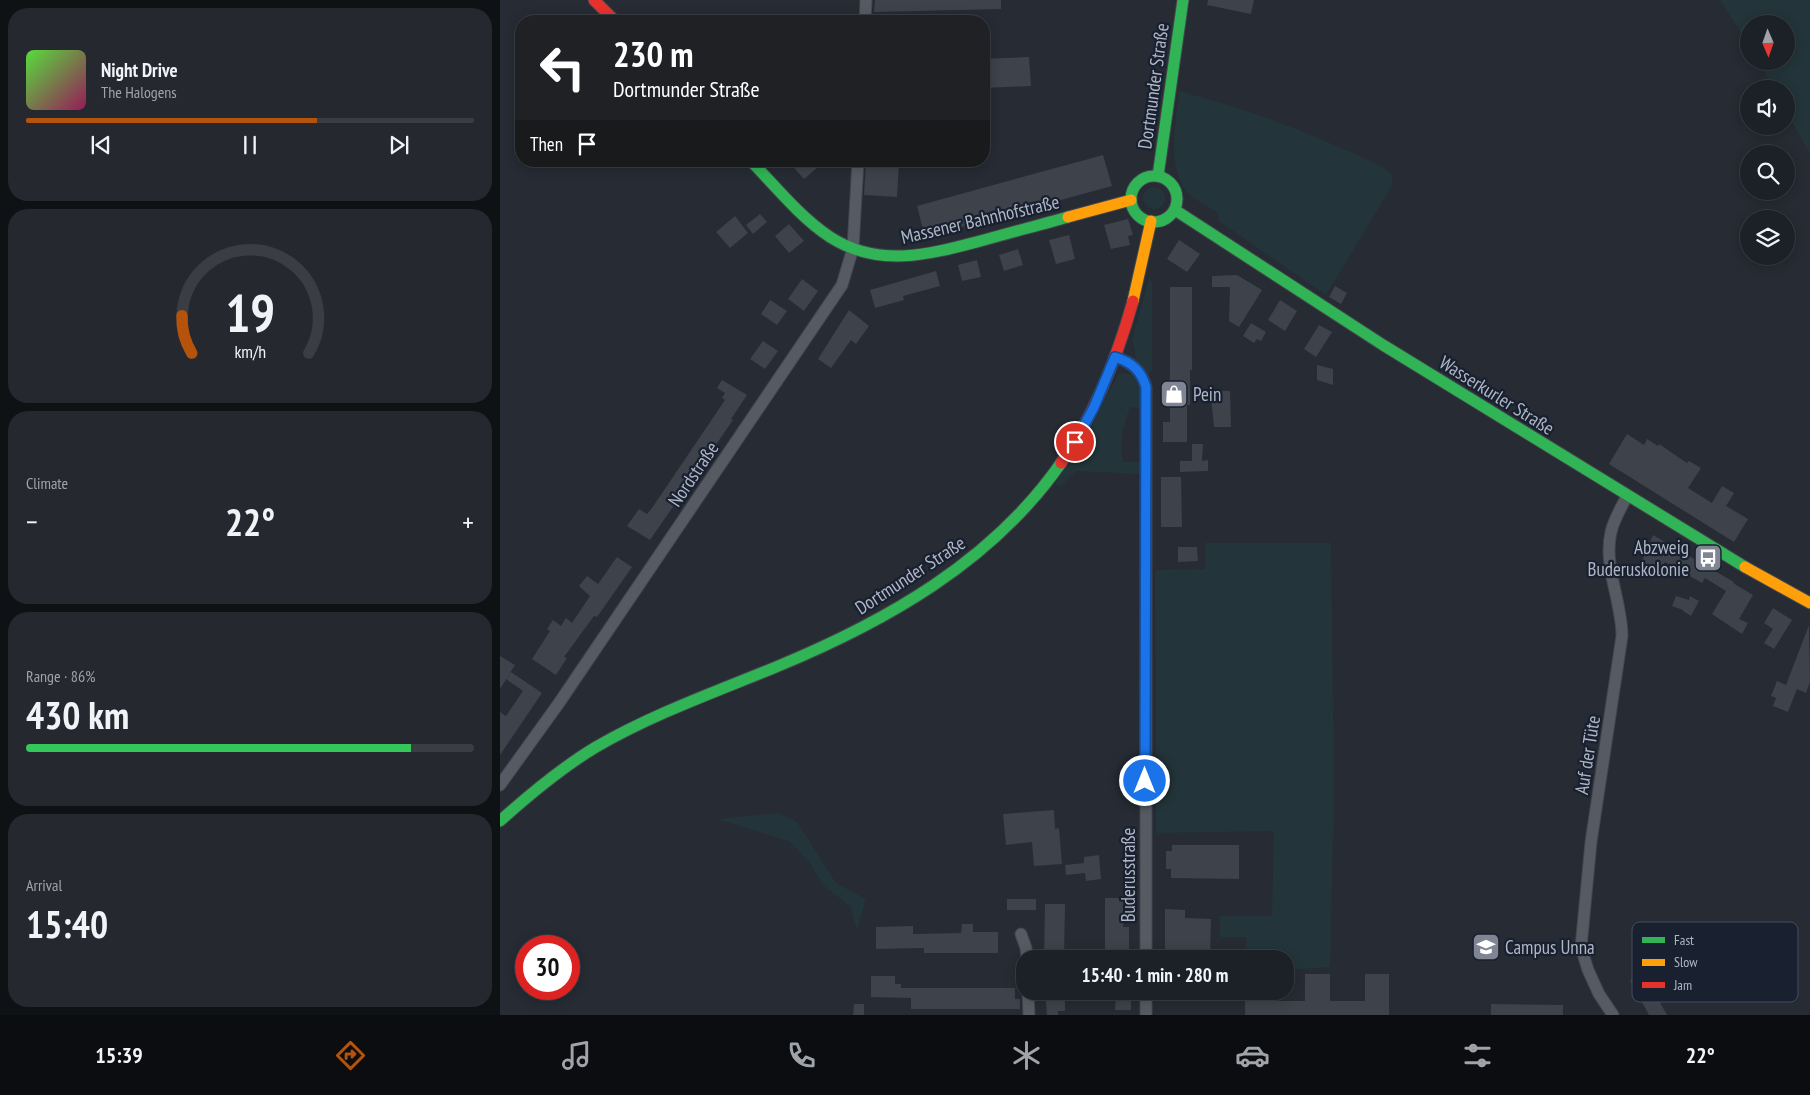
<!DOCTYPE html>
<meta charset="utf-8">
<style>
:root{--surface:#1c2027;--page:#25282f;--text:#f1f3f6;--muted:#a0a3a7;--line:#3a3e44;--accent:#b45309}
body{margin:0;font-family:"PT Sans Narrow",sans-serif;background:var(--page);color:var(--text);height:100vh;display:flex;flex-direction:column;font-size:19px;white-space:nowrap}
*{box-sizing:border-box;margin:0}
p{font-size:16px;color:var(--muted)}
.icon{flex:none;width:28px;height:28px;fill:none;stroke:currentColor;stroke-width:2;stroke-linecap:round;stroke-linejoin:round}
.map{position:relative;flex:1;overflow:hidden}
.panel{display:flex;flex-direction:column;gap:8px;padding:8px;background:#0f1215;width:500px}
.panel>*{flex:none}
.top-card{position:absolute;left:15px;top:15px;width:475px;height:152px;border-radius:20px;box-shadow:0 2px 12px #0003,0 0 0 1px var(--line);background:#202124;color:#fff;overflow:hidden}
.needle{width:32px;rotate:178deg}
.controls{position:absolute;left:1240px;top:15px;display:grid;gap:10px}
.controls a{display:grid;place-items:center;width:55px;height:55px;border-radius:50%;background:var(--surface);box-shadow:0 2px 12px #0003,0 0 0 1px var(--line);font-size:25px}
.speed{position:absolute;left:15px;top:935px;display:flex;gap:10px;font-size:25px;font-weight:700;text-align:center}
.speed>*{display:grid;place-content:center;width:65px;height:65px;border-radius:50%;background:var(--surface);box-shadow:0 2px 12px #0003,0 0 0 1px var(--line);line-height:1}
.speed .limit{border:8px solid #d22;background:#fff;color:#111}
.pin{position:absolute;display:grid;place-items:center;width:42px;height:42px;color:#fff;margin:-21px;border:2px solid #fff;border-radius:50%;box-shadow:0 1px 5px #0007}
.me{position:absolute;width:55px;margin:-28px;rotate:0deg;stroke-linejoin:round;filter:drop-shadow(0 0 4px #0008)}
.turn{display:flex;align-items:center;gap:18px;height:105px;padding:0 15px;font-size:22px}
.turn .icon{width:65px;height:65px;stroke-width:2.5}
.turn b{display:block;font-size:35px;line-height:42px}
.then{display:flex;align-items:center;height:48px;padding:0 15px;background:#0003;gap:10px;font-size:19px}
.big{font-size:38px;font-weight:700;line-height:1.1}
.panel .tile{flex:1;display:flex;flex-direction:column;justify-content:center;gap:8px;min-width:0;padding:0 18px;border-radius:20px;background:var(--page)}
.panel .dial{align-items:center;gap:0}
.dial svg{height:130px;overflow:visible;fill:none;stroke:var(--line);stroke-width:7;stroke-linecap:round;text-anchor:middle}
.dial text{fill:var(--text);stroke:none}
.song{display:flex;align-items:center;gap:15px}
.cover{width:60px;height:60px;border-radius:8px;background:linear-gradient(135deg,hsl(110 70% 55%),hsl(330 70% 35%))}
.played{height:5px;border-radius:2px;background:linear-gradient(90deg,var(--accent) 65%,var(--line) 65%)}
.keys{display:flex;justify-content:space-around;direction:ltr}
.heat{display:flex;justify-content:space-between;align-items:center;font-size:28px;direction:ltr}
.charge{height:8px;border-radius:4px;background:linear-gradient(90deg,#34c759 86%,var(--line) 0)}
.trip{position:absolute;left:516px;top:950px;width:278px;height:50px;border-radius:20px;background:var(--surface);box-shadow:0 2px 12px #0003,0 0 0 1px var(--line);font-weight:700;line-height:50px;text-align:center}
.menu{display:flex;height:80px;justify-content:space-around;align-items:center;background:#0b0d10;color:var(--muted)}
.menu .icon{width:35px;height:35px}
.menu .on{color:var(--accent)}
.menu b{font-size:22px;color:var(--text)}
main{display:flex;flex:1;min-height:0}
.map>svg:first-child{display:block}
.green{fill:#23353a}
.building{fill:#3e424a}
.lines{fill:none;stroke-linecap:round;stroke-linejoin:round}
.street-casing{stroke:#42464d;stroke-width:13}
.fast-casing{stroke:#42464d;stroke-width:13}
.slow-casing{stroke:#42464d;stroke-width:13}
.jam-casing{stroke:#42464d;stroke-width:13}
.street{stroke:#565a62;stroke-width:11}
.fast{stroke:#30b455;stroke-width:11}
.slow{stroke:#ff9f0a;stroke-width:11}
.jam{stroke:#e5322d;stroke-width:11}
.route-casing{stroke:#114b97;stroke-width:12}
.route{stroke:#1a73e8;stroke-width:9}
.labels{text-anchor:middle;stroke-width:4.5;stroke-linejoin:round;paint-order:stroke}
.street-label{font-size:19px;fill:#afb6c6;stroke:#19202f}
.poi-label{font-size:19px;fill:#afb6c6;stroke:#19202f;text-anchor:start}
.key{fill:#19202f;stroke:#464d5c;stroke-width:1}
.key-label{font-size:14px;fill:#afb6c6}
</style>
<main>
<section class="panel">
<div class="tile">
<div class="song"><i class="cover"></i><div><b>Night Drive</b><p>The Halogens</p></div></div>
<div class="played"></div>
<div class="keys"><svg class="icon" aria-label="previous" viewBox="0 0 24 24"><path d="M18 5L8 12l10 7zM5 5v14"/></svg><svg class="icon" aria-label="pause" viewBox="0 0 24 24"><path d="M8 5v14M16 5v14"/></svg><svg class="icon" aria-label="next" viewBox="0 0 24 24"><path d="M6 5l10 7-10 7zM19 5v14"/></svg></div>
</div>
<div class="tile dial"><svg viewBox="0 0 100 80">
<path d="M14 69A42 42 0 1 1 86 69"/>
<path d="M14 69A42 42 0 0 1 8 46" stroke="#b45309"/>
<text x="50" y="56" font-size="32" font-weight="700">19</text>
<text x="50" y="72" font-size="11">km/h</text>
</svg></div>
<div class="tile"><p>Climate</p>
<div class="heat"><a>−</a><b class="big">22°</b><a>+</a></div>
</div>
<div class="tile"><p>Range · 86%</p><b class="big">430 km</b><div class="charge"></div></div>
<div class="tile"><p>Arrival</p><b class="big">15:40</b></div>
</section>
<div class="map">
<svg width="1310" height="1015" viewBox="0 0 1310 1015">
<rect width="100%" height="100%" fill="#262b34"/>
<!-- green -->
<g class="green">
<polygon points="1220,0 1310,0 1310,154 1286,111 1286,89 1274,89 1258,61 1286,61 1286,24 1249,24 1249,45"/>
<path d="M 679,91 C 729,104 778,121 825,141 C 848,151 870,159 891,173 L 893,184 L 826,295 L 719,221 L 717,212 C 708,206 696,201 688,193 C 666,170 676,120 679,91 Z"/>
<circle cx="654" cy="198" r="11"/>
<polygon points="649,278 652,282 652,370 648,374 636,358 632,339"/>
<path d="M 624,373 L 633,375 L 640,389 L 640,408 L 630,407 C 622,430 620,438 623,462 L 639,462 L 640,474 L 576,471 L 560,487 L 555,484 L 585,440 L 618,374 Z"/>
<polygon points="705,543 831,543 834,789 830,967 785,970 785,959 746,959 746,937 720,937 720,916 772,916 774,831 656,833 655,570 705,569"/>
<polygon points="279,813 297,822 336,883 366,899 357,931 351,907 324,886 310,863 289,841 216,819"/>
</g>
<!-- building -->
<g class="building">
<polygon points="375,0 501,0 501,9 374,12"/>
<polygon points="708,0 754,0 751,14 707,5"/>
<polygon points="529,57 531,86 484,88 484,59"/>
<polygon points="603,155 612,186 425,237 417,206"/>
<polygon points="288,161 325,161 304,179"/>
<polygon points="366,161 399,161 397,197 364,195"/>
<polygon points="260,214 267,222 253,234 246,225"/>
<polygon points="235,216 248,233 230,248 216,232"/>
<polygon points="628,219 633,235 628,236 630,245 611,249 604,225"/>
<polygon points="289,224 304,241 289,253 275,236"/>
<polygon points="569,235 575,259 556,264 549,240"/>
<polygon points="679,240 700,254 687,272 667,259"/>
<polygon points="518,249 523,265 504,271 499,255"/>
<polygon points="477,260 481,277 462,281 458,265"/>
<polygon points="436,271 440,286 403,296 404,300 375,308 370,290"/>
<polygon points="737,275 762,290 739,327 729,321 730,287 712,287 712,276"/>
<polygon points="302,279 318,291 304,311 288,299"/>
<polygon points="835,286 847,293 841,304 829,297"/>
<polygon points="670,287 692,287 692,370 690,370 690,405 687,405 687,442 663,442 663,422 670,422"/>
<polygon points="270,300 287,311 277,325 261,314"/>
<polygon points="780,300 797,311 785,331 768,320"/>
<polygon points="349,310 369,326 356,344 351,340 331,368 318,359"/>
<polygon points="751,323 766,332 761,341 757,339 754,343 743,336"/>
<polygon points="819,325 832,332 816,357 804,349"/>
<polygon points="263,341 278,351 265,369 250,359"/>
<polygon points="817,365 833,369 833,385 817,380"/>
<polygon points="222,380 247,395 231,419 233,420 150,540 127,526 139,509 147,514 152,508 225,400 222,398 225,393 217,388"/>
<polygon points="718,391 730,391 731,427 714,427 711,398 718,399"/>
<polygon points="1127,434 1144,445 1147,439 1158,446 1159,444 1187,463 1189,461 1201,468 1188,488 1212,503 1222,486 1234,493 1226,506 1248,519 1234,542 1109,464"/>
<polygon points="692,444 703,444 702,461 708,460 708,471 680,472 680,461 692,461"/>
<polygon points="661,477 681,477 682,527 661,527"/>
<polygon points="1153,535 1234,582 1233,583 1253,595 1239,619 1248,623 1242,634 1212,614 1226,591 1205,578 1202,583 1165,562 1159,573 1141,563"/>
<polygon points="678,547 697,547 698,561 678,562"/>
<polygon points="117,557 132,567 97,617 94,616 64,657 67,658 56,675 32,659 50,631 47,629 53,620 61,626 66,618 72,623 90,596 79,586 87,576 98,584"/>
<polygon points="1176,596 1189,600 1190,596 1199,601 1191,616 1183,611 1183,610 1172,606"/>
<polygon points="1273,608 1292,620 1274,649 1264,643 1273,629 1264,623"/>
<polygon points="1309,625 1310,682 1306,693 1297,689 1288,712 1273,706 1276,698 1271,696 1277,681 1286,685"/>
<polygon points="0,656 15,665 0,689"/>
<polygon points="11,672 42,693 0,755 0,712 6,716 23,691 6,679"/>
<polygon points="554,810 555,829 559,828 562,864 534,866 532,842 506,845 503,814"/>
<polygon points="672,845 739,845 739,879 671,878 671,869 666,869 666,851 672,851"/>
<polygon points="599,855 601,879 586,881 585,873 566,875 565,865 584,863 584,857"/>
<polygon points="605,898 623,898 623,927 629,927 629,959 605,959"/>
<rect x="507" y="899" width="29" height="11"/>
<polygon points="545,904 565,904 564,959 544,959"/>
<polygon points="665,909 685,910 685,918 711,919 710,959 665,959"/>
<polygon points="462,924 473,924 473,932 498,932 498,953 424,953 424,948 376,949 376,927 413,926 413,934 461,933"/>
<polygon points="1144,973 1156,995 1167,1015 1149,1015 1130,980"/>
<polygon points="805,974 830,974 830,1001 865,1001 865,974 889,974 889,1015 745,1015 745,991 769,991 769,1001 805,1001"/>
<polygon points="371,976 395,976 395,984 401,984 401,988 515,988 515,999 520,999 520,1009 411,1009 411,998 371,997"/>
<polygon points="545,991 565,991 565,1011 558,1011 558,1015 547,1015"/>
<polygon points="616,991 631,991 631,1010 615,1010"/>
<polygon points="354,1004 364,1004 364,1015 353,1015"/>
<polygon points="991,1004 1063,1005 1063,1015 991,1015"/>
</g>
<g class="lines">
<!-- street casing -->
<g class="street-casing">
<g id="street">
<polyline points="365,21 366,0"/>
<path d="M 615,357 C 631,362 641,370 646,387 L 646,959"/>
<polyline points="0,785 59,703 342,285 353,248 358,161"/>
<polyline points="521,934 526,948 527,959"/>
<polyline points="528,991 529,1015"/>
<polyline points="646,991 646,1015"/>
<path d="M 1113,1015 L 1099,994 L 1088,970 L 1081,947 L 1091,842 L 1122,636 C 1122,602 1103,566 1111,532 C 1114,519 1121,508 1127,496"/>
</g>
</g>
<!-- fast casing -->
<g class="fast-casing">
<g id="fast">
<path d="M 251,161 C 276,187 300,217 330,237 C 380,269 431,254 484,240 C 512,232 540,225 568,217"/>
<polyline points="658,176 683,0"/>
<circle cx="654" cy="199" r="23"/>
<polyline points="675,210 883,345 1245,567"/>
<path d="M 0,821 C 30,794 61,768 96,747 C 153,714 215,692 276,667 C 385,622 492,562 561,463"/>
</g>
</g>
<!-- slow casing -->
<g class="slow-casing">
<g id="slow">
<polyline points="568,217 631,200"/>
<polyline points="633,301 651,221"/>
<polyline points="1245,567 1310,603"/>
</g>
</g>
<!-- jam casing -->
<g class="jam-casing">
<g id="jam">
<polyline points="94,0 115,21"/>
<path d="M 561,463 C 595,414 617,358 633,301"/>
</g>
</g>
<!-- street -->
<use href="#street" class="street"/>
<!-- fast -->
<use href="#fast" class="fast"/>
<!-- slow -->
<use href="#slow" class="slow"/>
<!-- jam -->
<use href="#jam" class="jam"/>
</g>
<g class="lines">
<!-- route casing -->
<g class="route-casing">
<path id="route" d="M 575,442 L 594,407 L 615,357 C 631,362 641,370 646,387 L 645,781"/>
</g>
<!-- route -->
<use href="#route" class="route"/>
</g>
<!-- icons -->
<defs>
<g id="shop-square" transform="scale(1.4375)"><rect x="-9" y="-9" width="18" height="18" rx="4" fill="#7f8593" stroke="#19202f"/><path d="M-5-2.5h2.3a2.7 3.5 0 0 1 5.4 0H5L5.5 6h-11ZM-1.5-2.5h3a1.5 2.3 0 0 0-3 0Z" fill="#fff"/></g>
<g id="bus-square" transform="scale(1.4375)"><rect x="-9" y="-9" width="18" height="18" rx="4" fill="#7f8593" stroke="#19202f"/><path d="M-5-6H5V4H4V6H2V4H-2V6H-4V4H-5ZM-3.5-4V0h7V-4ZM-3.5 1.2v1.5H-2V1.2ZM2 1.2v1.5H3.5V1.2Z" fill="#fff"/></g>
<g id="university-square" transform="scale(1.4375)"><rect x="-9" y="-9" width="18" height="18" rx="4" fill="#7f8593" stroke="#19202f"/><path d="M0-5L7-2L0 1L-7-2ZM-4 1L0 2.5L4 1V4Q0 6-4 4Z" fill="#fff"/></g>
</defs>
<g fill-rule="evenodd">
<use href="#shop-square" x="674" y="394"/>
<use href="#bus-square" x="1208" y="558"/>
<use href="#university-square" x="986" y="947"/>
</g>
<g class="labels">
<!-- street labels -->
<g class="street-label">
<text transform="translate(653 86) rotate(-82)" y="7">Dortmunder Straße</text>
<text transform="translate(480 219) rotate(-13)" y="7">Massener Bahnhofstraße</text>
<text transform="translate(997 395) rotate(32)" y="7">Wasserkurler Straße</text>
<text transform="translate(193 474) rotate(-56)" y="7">Nordstraße</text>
<text transform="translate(410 575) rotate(-33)" y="7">Dortmunder Straße</text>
<text transform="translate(1087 755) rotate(-81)" y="7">Auf der Tüte</text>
<text transform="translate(628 875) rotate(-90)" y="7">Buderusstraße</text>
</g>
<!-- poi labels -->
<g class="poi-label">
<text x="693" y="401">Pein</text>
<text x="1189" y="554" text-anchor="end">Abzweig<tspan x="1189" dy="22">Buderuskolonie</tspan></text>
<text x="1005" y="954">Campus Unna</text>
</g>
</g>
<!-- legend -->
<rect x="1132" y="922" width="166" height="80" rx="8" class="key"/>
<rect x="1142" y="937" width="23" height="6" fill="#30b455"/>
<rect x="1142" y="959" width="23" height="7" fill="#ff9f0a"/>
<rect x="1142" y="982" width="23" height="6" fill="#e5322d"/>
<g class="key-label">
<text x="1174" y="945">Fast</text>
<text x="1174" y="967">Slow</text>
<text x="1174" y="990">Jam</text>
</g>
</svg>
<div class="controls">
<a><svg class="needle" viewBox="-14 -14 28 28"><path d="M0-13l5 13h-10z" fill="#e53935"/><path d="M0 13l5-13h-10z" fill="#a0a3a7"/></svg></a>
<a><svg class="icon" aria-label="sound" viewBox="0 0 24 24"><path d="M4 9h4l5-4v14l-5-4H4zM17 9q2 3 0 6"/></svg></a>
<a><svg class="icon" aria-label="search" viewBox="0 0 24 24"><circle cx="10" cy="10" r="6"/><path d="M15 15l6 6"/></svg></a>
<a><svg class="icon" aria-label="layers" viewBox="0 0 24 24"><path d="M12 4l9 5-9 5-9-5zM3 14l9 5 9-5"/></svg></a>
</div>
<div class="speed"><div class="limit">30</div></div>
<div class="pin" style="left:575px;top:442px;background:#d93025"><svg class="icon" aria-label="arrive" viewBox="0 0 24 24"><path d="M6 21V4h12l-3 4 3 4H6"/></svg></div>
<svg class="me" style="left:645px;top:781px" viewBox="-20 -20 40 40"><circle r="17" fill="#1a73e8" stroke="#fff" stroke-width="3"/><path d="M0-11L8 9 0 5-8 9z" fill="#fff"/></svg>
<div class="trip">15:40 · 1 min · 280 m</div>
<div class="top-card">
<div class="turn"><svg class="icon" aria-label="left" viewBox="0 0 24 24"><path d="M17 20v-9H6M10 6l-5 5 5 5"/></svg><div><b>230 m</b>Dortmunder Straße</div></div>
<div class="then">Then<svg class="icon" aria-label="arrive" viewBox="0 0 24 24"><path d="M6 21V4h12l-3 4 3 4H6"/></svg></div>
</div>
</div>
</main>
<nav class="menu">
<b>15:39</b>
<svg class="icon on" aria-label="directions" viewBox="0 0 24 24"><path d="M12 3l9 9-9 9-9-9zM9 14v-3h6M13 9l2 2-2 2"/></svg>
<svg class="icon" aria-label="music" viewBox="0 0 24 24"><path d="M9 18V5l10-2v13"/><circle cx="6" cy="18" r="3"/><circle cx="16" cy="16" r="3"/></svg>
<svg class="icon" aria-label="phone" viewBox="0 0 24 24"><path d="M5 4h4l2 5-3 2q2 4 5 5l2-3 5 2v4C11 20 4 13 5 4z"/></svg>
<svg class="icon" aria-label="climate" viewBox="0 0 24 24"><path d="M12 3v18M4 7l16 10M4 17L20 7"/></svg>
<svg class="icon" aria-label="car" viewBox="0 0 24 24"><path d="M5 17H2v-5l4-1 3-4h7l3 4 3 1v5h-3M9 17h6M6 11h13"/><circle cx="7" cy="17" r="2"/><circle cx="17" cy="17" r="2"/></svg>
<svg class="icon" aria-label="filters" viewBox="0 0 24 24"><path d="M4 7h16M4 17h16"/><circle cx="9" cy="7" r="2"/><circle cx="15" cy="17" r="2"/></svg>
<b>22°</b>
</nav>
